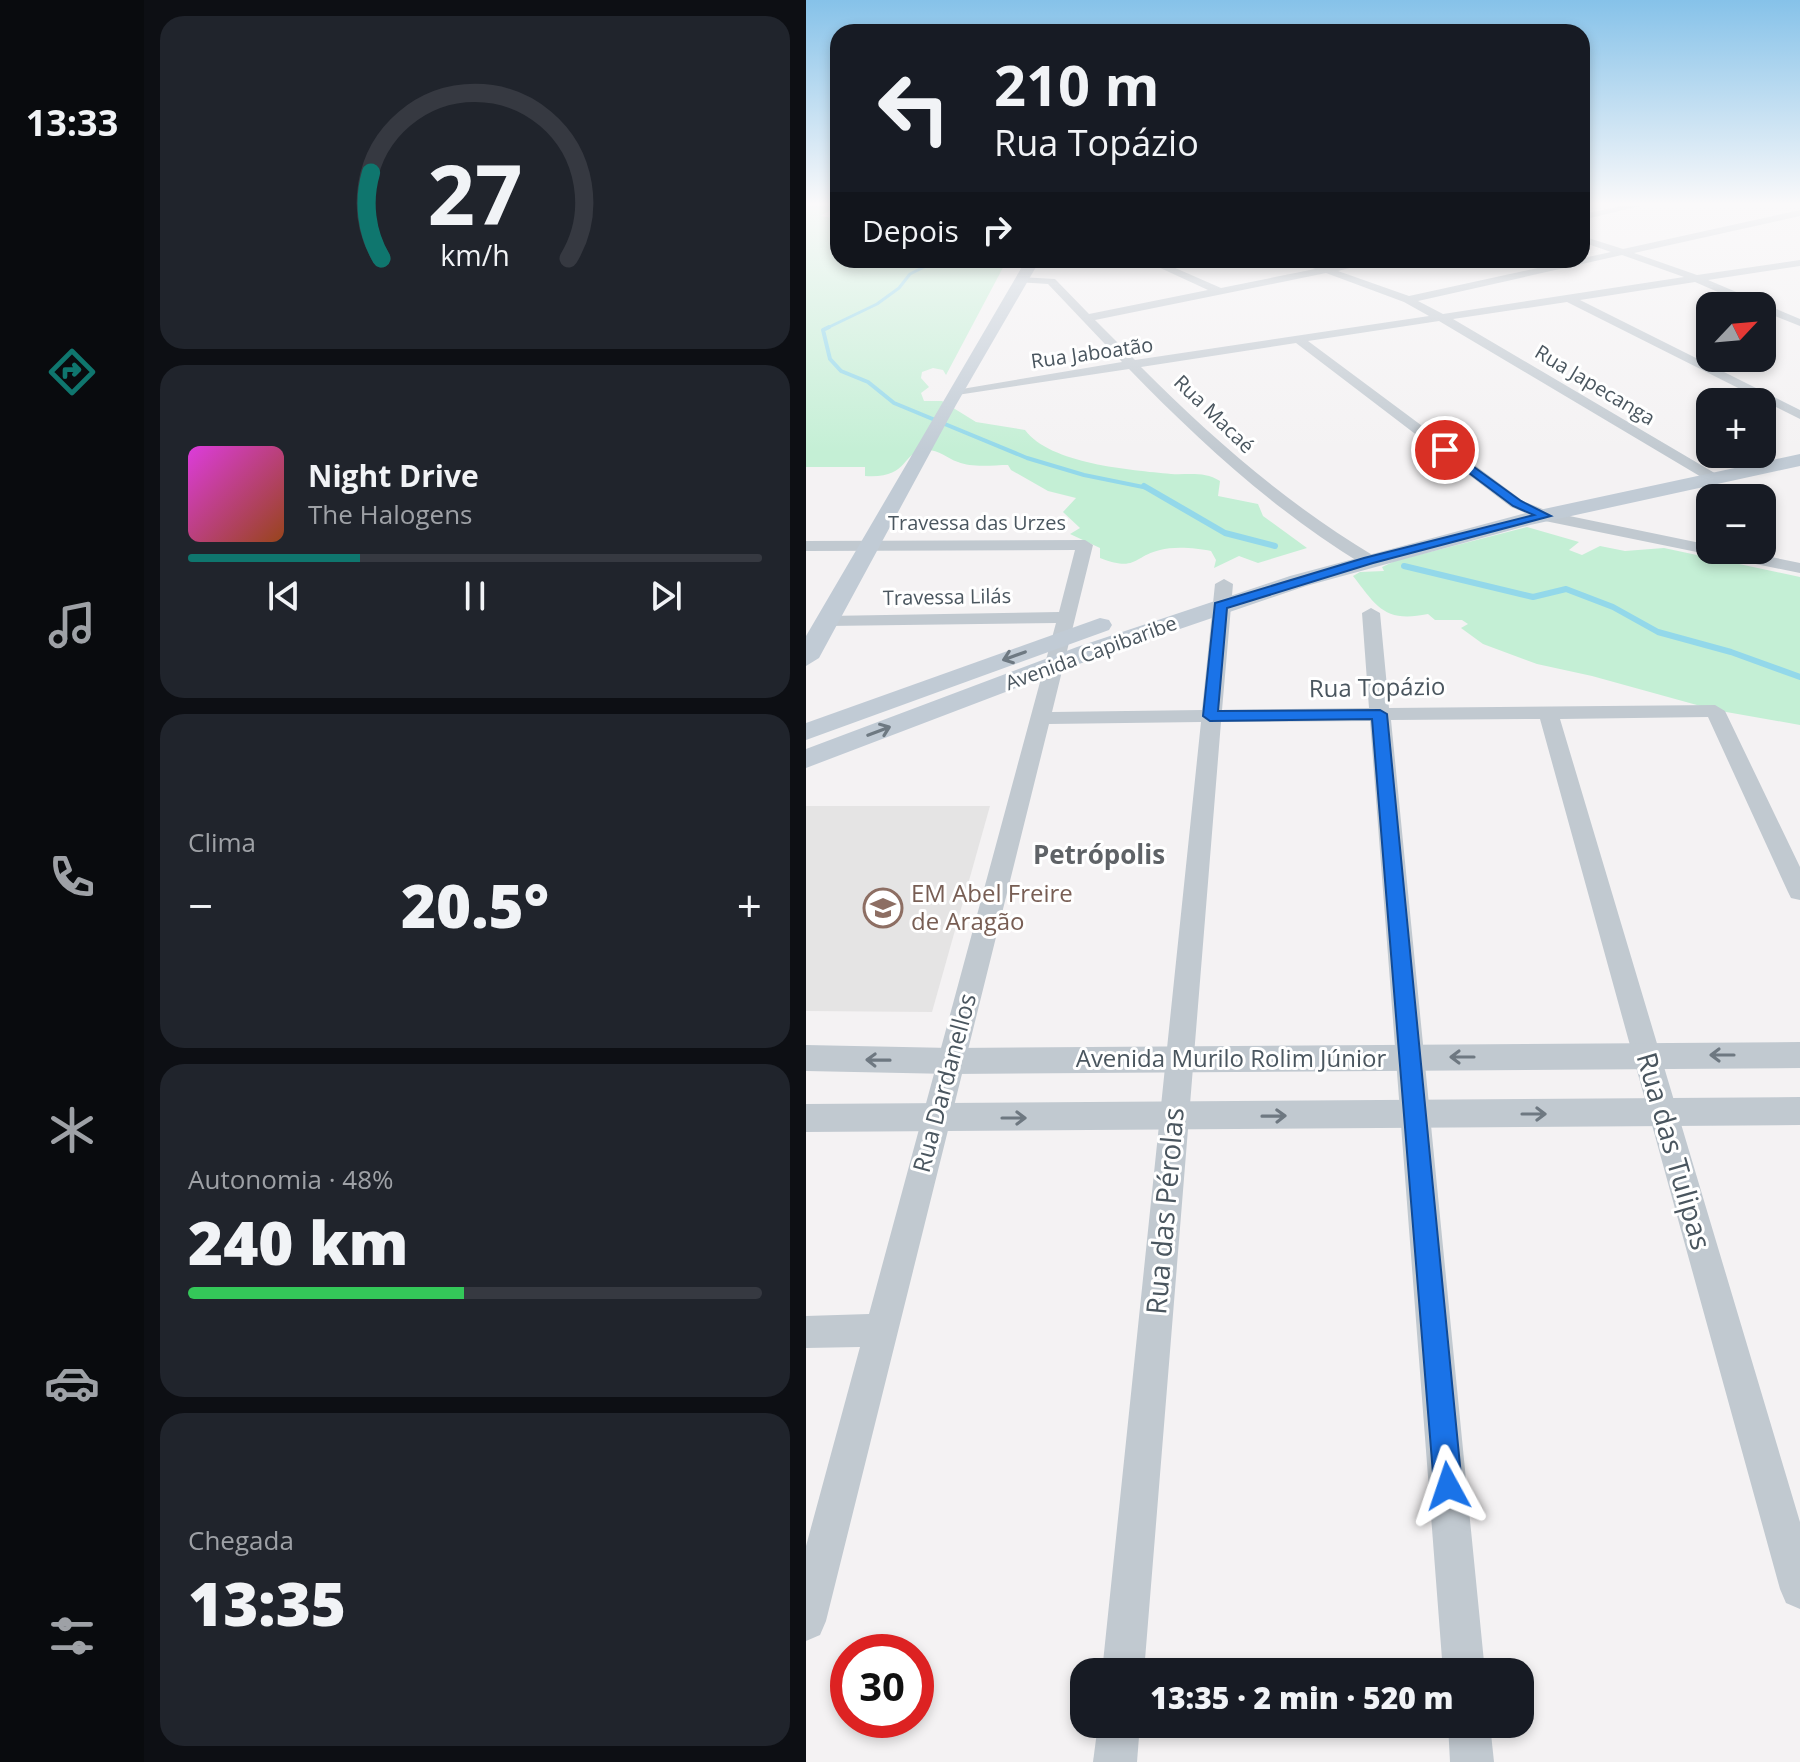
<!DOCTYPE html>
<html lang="pt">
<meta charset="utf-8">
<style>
:root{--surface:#171b24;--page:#20242c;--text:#f1f3f6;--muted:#9ea1a6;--line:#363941;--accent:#0f766e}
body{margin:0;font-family:"Open Sans",sans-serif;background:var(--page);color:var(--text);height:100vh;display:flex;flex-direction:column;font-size:30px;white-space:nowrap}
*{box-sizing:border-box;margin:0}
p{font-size:26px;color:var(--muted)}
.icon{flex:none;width:44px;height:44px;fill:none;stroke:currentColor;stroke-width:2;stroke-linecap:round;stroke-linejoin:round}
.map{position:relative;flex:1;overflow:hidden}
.drawer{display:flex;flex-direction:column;gap:16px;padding:16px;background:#0d0f14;width:662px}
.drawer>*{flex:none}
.guide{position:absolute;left:24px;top:24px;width:760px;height:244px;border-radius:24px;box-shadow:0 4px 12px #0003;background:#171b24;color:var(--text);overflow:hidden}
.needle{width:52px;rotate:64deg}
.fabs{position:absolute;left:890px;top:292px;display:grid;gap:16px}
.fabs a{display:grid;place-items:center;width:80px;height:80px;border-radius:16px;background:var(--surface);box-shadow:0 4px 12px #0003;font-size:40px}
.speed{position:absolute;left:24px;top:1634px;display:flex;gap:16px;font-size:40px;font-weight:700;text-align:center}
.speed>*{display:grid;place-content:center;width:104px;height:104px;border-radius:50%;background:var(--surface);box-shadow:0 4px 12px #0003;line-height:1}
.speed .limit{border:12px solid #d22;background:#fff;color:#111}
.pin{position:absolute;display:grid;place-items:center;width:68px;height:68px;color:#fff;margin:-34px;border:4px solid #fff;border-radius:50%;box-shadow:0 2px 8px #0007}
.me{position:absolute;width:88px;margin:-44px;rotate:355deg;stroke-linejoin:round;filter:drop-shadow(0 0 6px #0008)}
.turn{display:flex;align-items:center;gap:28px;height:168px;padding:0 32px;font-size:36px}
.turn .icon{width:104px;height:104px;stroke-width:2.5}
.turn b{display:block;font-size:56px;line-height:68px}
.then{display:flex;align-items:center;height:76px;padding:0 32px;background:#0003;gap:16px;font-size:30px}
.big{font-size:60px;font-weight:800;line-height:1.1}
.drawer .tile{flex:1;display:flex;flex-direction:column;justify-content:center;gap:12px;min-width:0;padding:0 28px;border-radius:24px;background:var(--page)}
.drawer .dial{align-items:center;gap:0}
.dial svg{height:208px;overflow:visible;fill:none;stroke:var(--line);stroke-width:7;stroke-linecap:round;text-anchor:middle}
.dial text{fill:var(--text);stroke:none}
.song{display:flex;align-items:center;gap:24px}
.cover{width:96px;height:96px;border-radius:12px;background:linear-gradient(135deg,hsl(300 70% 55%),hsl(20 70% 35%))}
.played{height:8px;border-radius:4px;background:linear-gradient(90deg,var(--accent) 30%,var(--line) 30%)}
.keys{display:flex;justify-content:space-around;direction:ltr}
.heat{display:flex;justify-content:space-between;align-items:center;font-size:44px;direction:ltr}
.charge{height:12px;border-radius:6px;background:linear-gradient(90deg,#34c759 48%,var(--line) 0)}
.trip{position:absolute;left:264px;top:1658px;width:464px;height:80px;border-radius:24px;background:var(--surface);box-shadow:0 4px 12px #0003;font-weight:800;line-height:80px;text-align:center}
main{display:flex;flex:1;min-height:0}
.tab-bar{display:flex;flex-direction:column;width:144px;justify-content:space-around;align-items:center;background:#090b0e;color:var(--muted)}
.tab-bar .icon{width:56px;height:56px}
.tab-bar .active{color:var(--accent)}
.tab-bar b{font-size:36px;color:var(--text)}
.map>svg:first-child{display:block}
.education{fill:#e5e4e4}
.green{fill:#c4efd5}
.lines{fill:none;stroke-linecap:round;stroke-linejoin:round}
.stream-far2{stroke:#93d8ea;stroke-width:3}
.stream-far1{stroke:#93d8ea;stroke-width:4}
.stream{stroke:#93d8ea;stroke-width:6}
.minor{fill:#c1c9d0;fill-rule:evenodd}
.tertiary{fill:#c1c9d0;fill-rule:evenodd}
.secondary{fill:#c1cbd5;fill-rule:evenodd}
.oneway{stroke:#6e7982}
.oneway2{stroke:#6e7881}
.route{fill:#1a73e8;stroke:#114b97;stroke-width:2}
.labels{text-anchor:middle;stroke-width:6;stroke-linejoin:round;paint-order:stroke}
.far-street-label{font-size:20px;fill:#4a565f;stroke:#fff}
.street-label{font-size:24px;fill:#4a565f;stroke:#fff}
.education-label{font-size:24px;fill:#785e54;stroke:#fff;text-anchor:start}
.neighbourhood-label{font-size:26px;font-weight:bold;fill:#5f6367;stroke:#fff}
.near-street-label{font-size:28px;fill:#4a565f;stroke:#fff}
</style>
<main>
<nav class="tab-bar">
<b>13:33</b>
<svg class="icon active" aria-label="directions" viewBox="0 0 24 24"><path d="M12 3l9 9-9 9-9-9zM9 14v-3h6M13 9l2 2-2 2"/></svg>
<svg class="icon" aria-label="music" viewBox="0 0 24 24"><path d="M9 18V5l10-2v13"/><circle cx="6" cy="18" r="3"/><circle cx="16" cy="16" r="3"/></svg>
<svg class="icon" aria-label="phone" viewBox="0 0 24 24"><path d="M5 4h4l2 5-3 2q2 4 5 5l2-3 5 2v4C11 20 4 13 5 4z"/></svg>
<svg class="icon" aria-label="climate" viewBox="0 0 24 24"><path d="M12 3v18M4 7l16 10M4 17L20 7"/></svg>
<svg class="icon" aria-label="car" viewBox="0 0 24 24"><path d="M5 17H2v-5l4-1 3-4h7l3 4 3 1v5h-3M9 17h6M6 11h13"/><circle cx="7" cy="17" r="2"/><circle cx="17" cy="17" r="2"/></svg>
<svg class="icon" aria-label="filters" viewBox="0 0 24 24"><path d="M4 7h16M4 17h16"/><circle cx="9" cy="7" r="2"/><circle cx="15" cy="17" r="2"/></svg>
</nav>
<section class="drawer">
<div class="tile dial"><svg viewBox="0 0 100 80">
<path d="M14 69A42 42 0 1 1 86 69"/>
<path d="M14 69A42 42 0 0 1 10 36" stroke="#0f766e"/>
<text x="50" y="56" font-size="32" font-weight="700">27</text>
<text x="50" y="72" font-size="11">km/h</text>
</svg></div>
<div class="tile">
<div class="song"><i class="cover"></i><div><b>Night Drive</b><p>The Halogens</p></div></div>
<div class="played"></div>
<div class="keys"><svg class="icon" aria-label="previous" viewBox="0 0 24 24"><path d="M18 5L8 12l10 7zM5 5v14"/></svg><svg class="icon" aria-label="pause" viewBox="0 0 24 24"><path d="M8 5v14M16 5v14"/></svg><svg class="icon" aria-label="next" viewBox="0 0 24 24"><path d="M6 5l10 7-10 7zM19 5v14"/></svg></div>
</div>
<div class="tile"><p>Clima</p>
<div class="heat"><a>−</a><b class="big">20.5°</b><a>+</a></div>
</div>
<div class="tile"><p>Autonomia · 48%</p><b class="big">240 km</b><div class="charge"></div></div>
<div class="tile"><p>Chegada</p><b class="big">13:35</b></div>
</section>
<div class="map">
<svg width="994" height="1762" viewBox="0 0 994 1762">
<rect width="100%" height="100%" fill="#f4f2f3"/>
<!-- education -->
<polygon class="education" points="0,806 184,806 126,1012 0,1011"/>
<!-- green -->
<g class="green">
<path d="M 0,206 L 32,206 L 14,216 L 32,219 L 32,260 L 201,260 L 140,375 L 137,370 L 127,368 L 116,372 L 115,378 L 123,387 L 115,393 L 118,401 L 136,401 L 170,422 L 219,430 C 244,464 325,470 365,474 C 383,475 398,471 414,481 L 412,496 L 452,504 L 457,516 L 501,548 L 452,563 L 433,556 L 408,568 L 410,560 L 405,551 C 391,548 368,546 354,550 C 326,557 331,572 294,558 L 294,548 L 264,534 L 274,528 L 257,512 L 270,498 L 242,491 L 205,470 L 202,465 C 187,465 166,468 152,462 C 140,458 133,449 118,450 C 95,453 103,479 59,476 L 59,467 L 0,467 Z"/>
<path d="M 721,527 L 773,542 L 763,550 L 776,555 L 794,546 L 819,551 L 858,548 L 994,577 L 994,725 L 909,710 L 786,676 L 731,664 L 677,644 L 655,628 L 662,624 L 656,620 L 629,620 L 622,614 C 579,623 571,607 547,576 L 554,572 L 578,571 L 576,567 L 589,561 Z"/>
</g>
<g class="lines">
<!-- stream-far2 -->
<polyline class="stream-far2" points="19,329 71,304 93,288 104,274 132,260"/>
<!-- stream-far1 -->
<polyline class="stream-far1" points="23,327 17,330 24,359 35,371 62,382 88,403 221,458 278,475 342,488"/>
<!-- stream -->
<g class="stream">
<polyline points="338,486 419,533 469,546"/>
<polyline points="598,566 727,597 760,589 807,607 852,632 925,652 994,677"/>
</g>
<!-- minor -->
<g class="minor">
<polygon points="816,206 834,206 776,220 776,214"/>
<path d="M 994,210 L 994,216 L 828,253 L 891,275 L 994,260 L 994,266 L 902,280 L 994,319 L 994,326 L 956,311 L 956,306 L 944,306 L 889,282 L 774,300 L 994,410 L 994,419 L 761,302 L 647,319 L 912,475 L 912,481 L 902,481 L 633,321 L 502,341 L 717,501 L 744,512 L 904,545 L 904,550 L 931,550 L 994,563 L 994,573 L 739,521 L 705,507 L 490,343 L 335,367 C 407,439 481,504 568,556 L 568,564 L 556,564 C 468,510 394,442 323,369 L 151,395 L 144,391 L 316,362 L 242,284 L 210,282 L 214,277 L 249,279 L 283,314 L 402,290 L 337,260 L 351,260 L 415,288 L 509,269 L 489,260 L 504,260 L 521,266 L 574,260 L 532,271 L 603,296 L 805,252 L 776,242 L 776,236 L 817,249 ZM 816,255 L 878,277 L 637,314 L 612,301 ZM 520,273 L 598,302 L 623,316 L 329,360 L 289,320 Z"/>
<polygon points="279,540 287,545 246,712 396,710 409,584 418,579 427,584 416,710 563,708 556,613 565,608 574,613 583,708 909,705 919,711 994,867 994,900 985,898 982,892 902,717 754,719 994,1522 994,1609 980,1603 974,1589 734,719 585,720 679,1672 637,1672 564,721 415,722 338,1672 296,1672 395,722 243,724 20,1621 14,1635 0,1641 0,1546 54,1347 0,1348 0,1316 63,1314 250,623 21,626 12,621 21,616 253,612 269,550 0,551 0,541"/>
<polygon points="292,1724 334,1724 331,1762 287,1762"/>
<polygon points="642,1724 684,1724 688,1762 644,1762"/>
</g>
<!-- tertiary -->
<g class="tertiary">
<polygon points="994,1042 994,1068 145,1074 0,1071 0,1045 145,1048"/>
<polygon points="994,1097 994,1125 0,1132 0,1104"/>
</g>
<!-- secondary -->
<g class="secondary">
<polygon points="220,260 234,260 150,405 13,658 0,666 0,636"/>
<polygon points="994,454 994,466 724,525 500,586 289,658 0,768 0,749 271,647 484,576 724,512"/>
<polygon points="294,618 303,620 306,625 303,630 0,740 0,723"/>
</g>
</g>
<!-- one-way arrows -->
<defs><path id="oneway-shaft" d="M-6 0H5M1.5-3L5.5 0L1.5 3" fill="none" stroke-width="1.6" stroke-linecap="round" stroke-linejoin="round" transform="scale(2)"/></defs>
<g class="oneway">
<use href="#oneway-shaft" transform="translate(208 656) rotate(160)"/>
<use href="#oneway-shaft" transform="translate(73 731) rotate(-21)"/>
</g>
<g class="oneway2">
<use href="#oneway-shaft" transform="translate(916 1055) rotate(180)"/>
<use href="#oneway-shaft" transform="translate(656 1057) rotate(180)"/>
<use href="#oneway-shaft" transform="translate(72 1060) rotate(-179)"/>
<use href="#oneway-shaft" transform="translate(728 1114)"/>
<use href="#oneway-shaft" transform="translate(468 1116) rotate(-1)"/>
<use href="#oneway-shaft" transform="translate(208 1118)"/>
</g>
<!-- sky -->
<linearGradient id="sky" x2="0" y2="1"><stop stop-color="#86c2e9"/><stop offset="0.45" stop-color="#faf9fa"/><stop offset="1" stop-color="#faf9fa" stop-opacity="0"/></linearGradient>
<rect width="994" height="453" fill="url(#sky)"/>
<!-- route -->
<polygon class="route" points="639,446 715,501 745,516 567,563 421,608 412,711 574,710 581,714 656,1486 652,1496 642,1500 632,1496 628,1486 566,719 404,721 397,716 409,603 558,558 728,515 707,506 635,452"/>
<!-- icons -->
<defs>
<g id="school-ring" transform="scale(2)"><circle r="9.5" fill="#fff" stroke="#8d6e63" stroke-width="1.5"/><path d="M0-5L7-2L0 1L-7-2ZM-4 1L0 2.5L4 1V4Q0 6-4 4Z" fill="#8d6e63"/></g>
</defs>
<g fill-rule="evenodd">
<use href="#school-ring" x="77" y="908"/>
</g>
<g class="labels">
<!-- far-street labels -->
<g class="far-street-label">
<text transform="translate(286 353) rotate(-8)" y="7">Rua Jaboatão</text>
<text transform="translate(789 385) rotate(31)" y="7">Rua Japecanga</text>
<text transform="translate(408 414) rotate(44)" y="7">Rua Macaé</text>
<text x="171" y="530">Travessa das Urzes</text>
<text transform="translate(141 597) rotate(-1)" y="7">Travessa Lilás</text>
<text transform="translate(285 653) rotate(-20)" y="7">Avenida Capibaribe</text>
</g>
<!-- street labels -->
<g class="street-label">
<text transform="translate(571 688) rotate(-1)" y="8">Rua Topázio</text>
<text x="425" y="1067">Avenida Murilo Rolim Júnior</text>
<text transform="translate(139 1083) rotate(-75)" y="8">Rua Dardanellos</text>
</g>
<!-- education labels -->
<g class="education-label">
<text x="105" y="902">EM Abel Freire<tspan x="105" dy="28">de Aragão</tspan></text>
</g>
<!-- neighbourhood labels -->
<g class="neighbourhood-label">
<text x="293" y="864">Petrópolis</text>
</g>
<!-- near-street labels -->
<g class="near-street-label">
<text transform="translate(868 1151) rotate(74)" y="10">Rua das Tulipas</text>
<text transform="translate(359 1211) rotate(-85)" y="10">Rua das Pérolas</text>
</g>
</g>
</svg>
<div class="fabs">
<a><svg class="needle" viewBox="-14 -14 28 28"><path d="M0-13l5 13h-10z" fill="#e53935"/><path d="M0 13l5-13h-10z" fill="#9ea1a6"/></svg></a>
<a>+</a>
<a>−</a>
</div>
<div class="speed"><div class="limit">30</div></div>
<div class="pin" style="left:639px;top:450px;background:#d93025"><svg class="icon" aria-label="arrive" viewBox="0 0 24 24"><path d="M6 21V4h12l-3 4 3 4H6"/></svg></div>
<svg class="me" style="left:642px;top:1486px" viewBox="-20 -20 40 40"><path d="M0-17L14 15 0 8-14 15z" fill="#1a73e8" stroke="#fff" stroke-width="4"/></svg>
<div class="trip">13:35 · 2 min · 520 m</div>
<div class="guide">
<div class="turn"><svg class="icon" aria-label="left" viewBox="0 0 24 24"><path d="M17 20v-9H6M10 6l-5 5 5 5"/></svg><div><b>210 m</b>Rua Topázio</div></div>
<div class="then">Depois<svg class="icon" aria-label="right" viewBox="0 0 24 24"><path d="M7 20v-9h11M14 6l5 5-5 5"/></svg></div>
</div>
</div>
</main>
